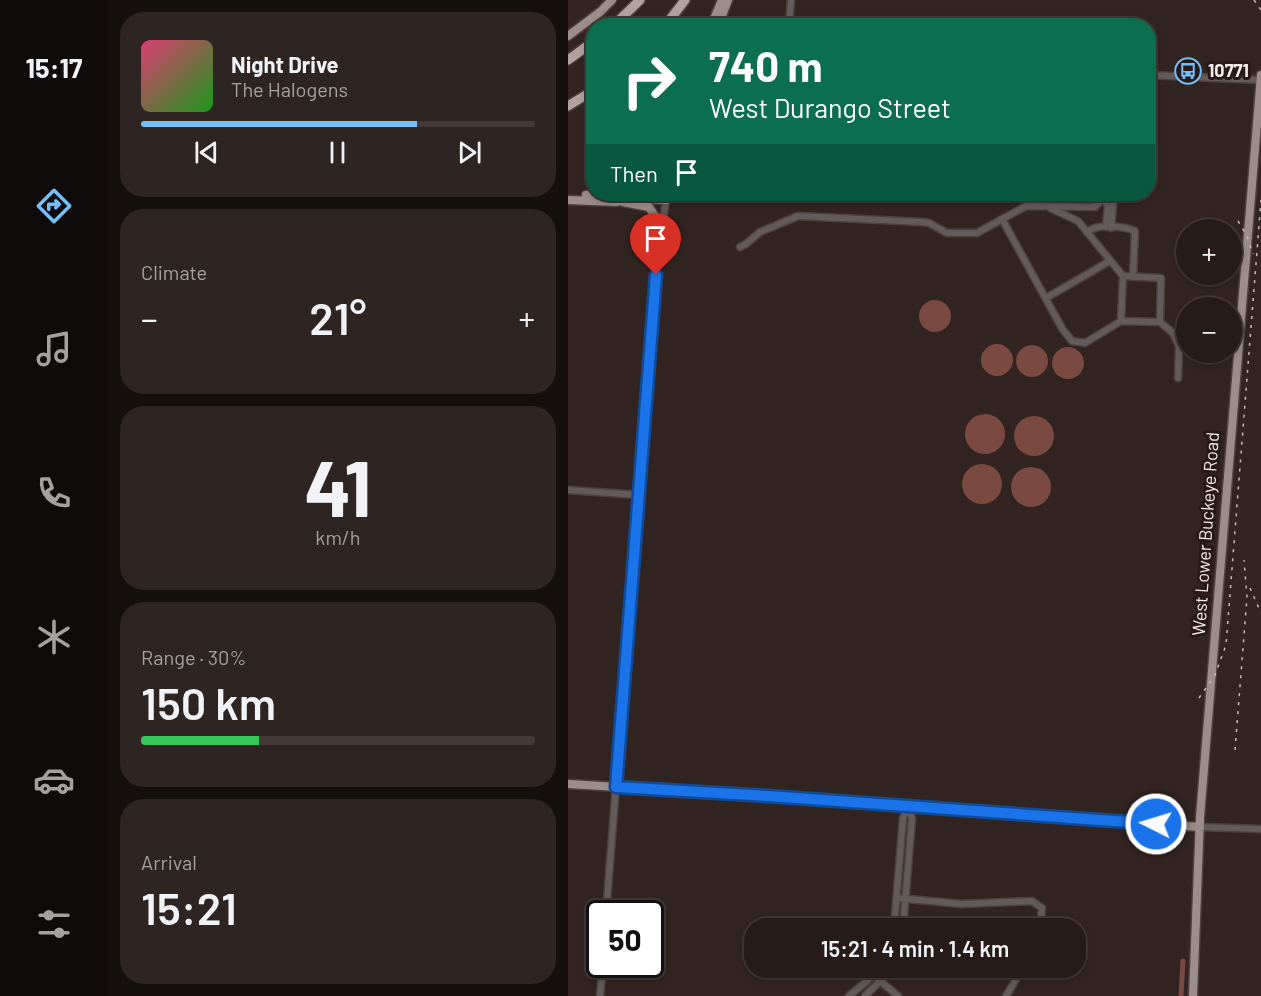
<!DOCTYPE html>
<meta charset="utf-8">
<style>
:root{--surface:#261b19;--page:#2e2422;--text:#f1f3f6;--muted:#a4a1a2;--line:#423938;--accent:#74c0f6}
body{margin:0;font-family:Barlow,sans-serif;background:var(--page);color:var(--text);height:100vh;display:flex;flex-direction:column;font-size:22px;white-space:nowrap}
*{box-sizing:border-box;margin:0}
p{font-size:20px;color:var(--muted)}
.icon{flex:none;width:33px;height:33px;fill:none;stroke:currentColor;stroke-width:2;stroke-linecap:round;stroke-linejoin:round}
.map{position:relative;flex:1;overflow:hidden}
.side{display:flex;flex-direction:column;gap:12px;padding:12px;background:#150f0e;width:460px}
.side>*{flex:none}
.top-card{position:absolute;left:18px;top:18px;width:570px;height:183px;border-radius:24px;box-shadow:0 3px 9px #0003,0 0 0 2px var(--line);background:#0b6e4f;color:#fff;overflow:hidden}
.buttons{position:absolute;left:608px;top:219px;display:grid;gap:12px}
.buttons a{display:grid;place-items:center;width:66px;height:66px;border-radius:50%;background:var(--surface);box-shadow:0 3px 9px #0003,0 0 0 2px var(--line);font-size:30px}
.speed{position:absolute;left:18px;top:900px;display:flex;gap:12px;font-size:30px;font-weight:700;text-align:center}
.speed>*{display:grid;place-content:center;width:78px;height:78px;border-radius:50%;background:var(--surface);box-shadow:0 3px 9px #0003,0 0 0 2px var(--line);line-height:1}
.speed .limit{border:3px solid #111;border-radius:9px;background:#fff;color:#111}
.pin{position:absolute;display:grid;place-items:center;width:51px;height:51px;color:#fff;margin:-62px -26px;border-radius:50% 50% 50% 0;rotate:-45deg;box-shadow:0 0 6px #0007}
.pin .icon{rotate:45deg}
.me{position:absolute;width:66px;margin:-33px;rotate:275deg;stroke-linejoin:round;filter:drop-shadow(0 0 4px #0008)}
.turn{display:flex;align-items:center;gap:21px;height:126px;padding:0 24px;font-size:27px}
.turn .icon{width:78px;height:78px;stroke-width:2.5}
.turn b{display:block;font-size:42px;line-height:51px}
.then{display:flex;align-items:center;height:57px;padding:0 24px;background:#0003;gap:12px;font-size:22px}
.big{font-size:45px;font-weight:600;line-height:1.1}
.side .tile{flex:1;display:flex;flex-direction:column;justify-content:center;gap:9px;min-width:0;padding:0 21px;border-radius:24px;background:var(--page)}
.side .dial{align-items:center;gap:0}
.dial b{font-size:78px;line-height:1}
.song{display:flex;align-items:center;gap:18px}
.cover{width:72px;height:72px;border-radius:9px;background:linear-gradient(135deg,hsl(340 70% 55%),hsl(120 70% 35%))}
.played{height:6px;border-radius:3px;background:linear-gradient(90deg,var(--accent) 70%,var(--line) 70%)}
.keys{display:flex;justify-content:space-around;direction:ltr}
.heat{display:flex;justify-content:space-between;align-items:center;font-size:33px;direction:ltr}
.charge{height:9px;border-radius:4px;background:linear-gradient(90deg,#34c759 30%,var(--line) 0)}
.trip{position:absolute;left:176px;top:918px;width:342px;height:60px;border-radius:24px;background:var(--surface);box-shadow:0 3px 9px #0003,0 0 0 2px var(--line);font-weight:600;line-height:60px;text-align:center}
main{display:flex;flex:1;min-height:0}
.tabs{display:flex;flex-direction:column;width:108px;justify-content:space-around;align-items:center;background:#0f0b0a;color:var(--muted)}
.tabs .icon{width:42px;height:42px}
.tabs .active{color:var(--accent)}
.tabs b{font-size:27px;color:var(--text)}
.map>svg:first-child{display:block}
.water{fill:#7a4a41}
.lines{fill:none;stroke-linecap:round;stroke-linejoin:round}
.canal{stroke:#7a4a41;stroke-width:5}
.minor-casing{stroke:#4d403d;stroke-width:9}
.major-casing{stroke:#4d403d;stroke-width:11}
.highway-casing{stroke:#4d403d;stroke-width:12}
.minor{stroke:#635b5a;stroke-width:6}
.major{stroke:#9d8d8a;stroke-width:8}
.highway{stroke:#b4a19e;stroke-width:9}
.rail{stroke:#c7bcba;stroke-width:1.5;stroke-dasharray:3 6;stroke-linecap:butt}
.route-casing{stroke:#114b97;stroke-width:15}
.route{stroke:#1a73e8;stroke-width:10}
.labels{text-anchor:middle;stroke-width:6;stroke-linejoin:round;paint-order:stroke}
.poi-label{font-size:18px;font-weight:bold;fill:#f6ecea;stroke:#281a18;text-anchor:start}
.street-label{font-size:18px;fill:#f6ecea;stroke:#281a18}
</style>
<main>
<nav class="tabs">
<b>15:17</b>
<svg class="icon active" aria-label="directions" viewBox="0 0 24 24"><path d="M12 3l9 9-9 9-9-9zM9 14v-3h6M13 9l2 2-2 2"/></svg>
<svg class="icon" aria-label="music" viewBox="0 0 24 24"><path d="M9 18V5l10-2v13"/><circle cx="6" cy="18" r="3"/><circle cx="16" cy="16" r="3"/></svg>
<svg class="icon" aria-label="phone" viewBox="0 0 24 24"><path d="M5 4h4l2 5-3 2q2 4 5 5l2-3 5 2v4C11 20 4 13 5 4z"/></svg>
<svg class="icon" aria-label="climate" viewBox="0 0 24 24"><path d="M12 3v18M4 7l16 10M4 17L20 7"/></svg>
<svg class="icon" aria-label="car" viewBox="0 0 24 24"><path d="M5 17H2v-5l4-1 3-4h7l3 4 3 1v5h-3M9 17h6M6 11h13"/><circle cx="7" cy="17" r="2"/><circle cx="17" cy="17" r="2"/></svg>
<svg class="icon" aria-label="filters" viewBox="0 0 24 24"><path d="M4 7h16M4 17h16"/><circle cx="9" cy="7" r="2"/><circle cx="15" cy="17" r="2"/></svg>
</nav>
<section class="side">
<div class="tile">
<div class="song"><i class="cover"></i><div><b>Night Drive</b><p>The Halogens</p></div></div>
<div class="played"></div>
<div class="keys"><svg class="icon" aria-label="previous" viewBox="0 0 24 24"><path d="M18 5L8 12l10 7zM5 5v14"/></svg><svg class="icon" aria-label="pause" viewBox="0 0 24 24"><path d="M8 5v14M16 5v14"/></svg><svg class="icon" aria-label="next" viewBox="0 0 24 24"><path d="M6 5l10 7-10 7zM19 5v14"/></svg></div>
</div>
<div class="tile"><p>Climate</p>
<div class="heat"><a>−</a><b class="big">21°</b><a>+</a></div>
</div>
<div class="tile dial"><b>41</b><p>km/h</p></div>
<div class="tile"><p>Range · 30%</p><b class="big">150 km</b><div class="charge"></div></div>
<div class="tile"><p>Arrival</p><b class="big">15:21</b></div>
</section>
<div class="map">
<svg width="693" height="996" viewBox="0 0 693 996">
<rect width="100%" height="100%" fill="#322421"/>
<!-- water -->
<g class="water">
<circle cx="367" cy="316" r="16"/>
<circle cx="429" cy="360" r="16"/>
<circle cx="464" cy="361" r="16"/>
<circle cx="500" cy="363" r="16"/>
<circle cx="417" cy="434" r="20"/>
<circle cx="466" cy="436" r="20"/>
<circle cx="414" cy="484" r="20"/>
<circle cx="463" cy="487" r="20"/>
</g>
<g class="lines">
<!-- canal -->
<polyline class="canal" points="613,996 615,961"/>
<!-- minor casing -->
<g class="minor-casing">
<g id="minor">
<polyline points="221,26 223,0"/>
<polyline points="580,75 692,80"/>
<polyline points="536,194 535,199 540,206 538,227"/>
<polyline points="482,208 510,221 555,276 553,321"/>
<polyline points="434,219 495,330 504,341 517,343 553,321 592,322 605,333 611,346 610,378"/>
<polyline points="543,228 546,194"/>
<path d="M 519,232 C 530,223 555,226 567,231 L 565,277"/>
<polyline points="92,243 98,200"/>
<polyline points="172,247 178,244 192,232 230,216 354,222 361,223 379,233 409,233 458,206 527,207 535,199"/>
<polyline points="555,276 593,278 592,322"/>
<polyline points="478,298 542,261"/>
<polyline points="0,490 71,495"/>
<polyline points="632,827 693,829"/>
<polyline points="329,898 394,904 464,901 474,908 472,928"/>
<polyline points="38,914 89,259"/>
<polyline points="326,928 335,818 341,806"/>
<polyline points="335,928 344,819 341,807"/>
<polyline points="310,979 330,996"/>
<polyline points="32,996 35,964"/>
<polyline points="281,996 299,981 310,968"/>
<polyline points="297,996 312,981 321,968"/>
<polyline points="438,996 455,968"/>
</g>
</g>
<!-- major casing -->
<g class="major-casing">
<g id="major">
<polyline points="143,26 154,0"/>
<polyline points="150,26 160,0"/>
<polyline points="0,36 32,12 44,0"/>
<polyline points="18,195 50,194"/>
<polyline points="0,200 49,202 63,198 98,200 99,194"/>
<polyline points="55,202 81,207 88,218 89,261"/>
<polyline points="0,784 200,796 632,827"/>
<polyline points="625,996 632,817 693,75"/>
</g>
</g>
<!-- highway casing -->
<g class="highway-casing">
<g id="highway">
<polyline points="45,26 72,0"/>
<polyline points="97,26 117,0"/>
<polyline points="0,60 26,41"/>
<polyline points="0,106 26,90"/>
</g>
</g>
<!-- minor -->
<use href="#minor" class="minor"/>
<!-- major -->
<use href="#major" class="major"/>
<!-- highway -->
<use href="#highway" class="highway"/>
<!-- rail -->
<g class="rail">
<polyline points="686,0 693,10"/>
<polyline points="670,221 679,236 685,254"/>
<polyline points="682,588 693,613"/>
<polyline points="631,698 647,675 658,645 693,200"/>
<polyline points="667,750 679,597 676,560"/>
</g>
</g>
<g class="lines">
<!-- route casing -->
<g class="route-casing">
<polyline id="route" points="88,275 48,787 200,796 588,824"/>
</g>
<!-- route -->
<use href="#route" class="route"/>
</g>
<!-- icons -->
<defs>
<g id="bus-ring" transform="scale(1.35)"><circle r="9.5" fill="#281a18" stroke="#74c0f6" stroke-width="1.5"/><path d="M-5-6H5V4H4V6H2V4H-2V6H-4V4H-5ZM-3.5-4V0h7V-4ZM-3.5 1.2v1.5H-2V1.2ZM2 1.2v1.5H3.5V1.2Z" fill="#74c0f6"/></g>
</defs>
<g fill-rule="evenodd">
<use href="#bus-ring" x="620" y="71"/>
</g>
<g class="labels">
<!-- poi labels -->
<g class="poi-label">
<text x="640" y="77">10771</text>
</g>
<!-- street labels -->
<g class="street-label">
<text transform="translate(638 534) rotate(-86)" y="6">West Lower Buckeye Road</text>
</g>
</g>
</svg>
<div class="buttons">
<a>+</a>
<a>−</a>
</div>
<div class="speed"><div class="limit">50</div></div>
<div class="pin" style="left:88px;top:275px;background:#d93025"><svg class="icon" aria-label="arrive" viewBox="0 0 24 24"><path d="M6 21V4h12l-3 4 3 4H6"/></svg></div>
<svg class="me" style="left:588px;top:824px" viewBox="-20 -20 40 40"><circle r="17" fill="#1a73e8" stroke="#fff" stroke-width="3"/><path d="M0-11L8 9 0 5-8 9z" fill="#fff"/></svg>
<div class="trip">15:21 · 4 min · 1.4 km</div>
<div class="top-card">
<div class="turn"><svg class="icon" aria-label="right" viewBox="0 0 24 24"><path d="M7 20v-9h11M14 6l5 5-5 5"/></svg><div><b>740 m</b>West Durango Street</div></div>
<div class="then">Then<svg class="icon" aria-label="arrive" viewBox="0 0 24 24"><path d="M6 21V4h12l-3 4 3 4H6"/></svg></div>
</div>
</div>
</main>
